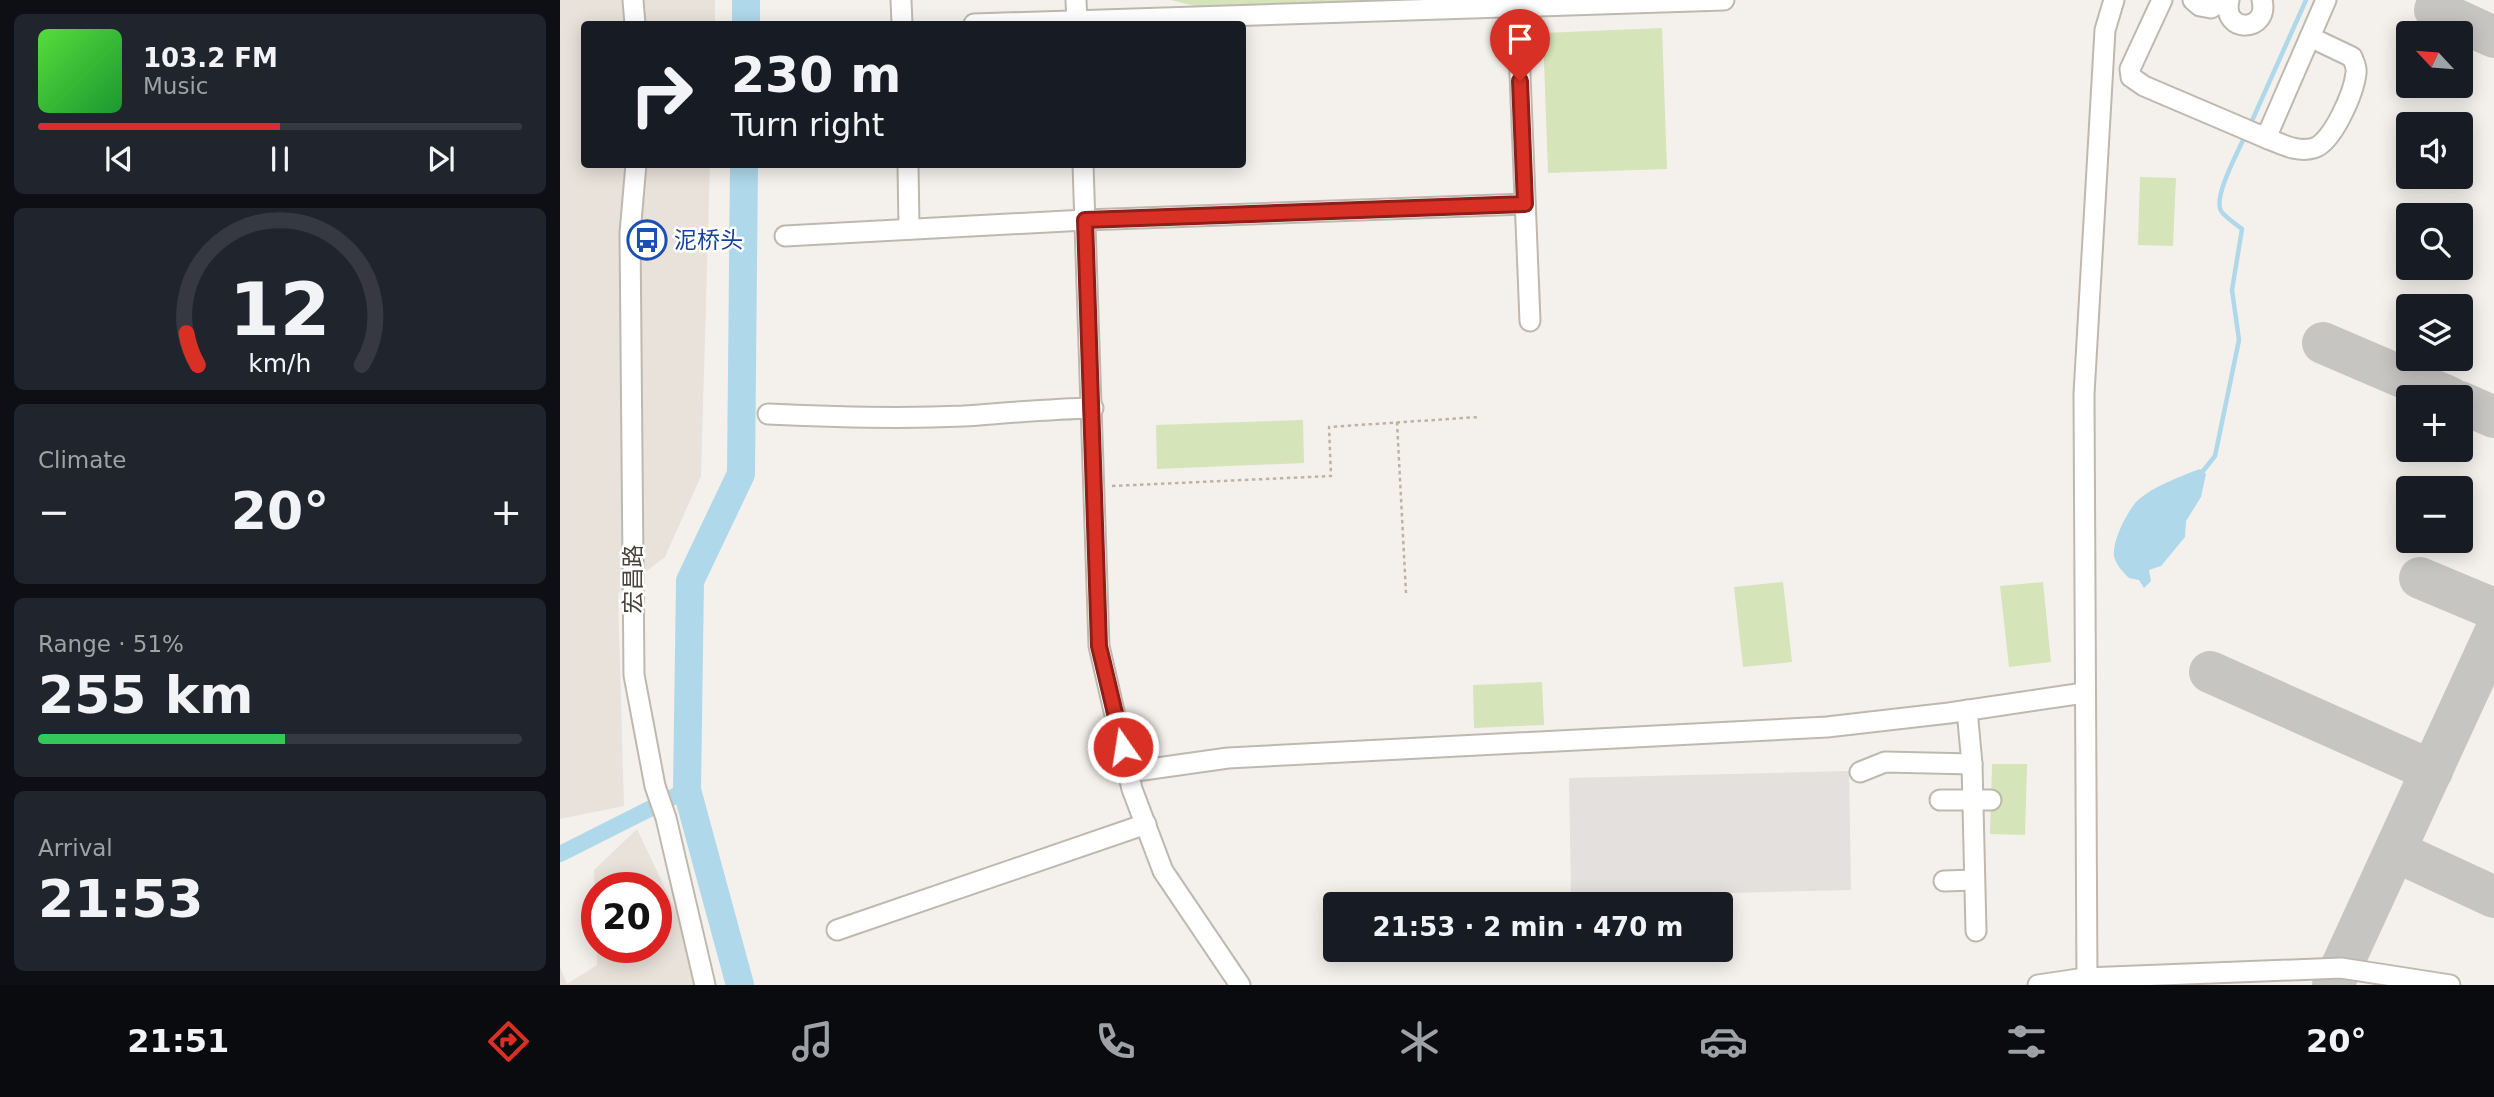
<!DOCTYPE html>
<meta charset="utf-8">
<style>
:root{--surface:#171b24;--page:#20242c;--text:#f1f3f6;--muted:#9ea1a6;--line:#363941;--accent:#d93025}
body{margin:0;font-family:"DejaVu Sans","Noto Sans SC",sans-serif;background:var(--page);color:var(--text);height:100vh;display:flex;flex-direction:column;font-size:26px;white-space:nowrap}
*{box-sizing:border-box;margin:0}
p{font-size:23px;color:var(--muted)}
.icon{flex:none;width:38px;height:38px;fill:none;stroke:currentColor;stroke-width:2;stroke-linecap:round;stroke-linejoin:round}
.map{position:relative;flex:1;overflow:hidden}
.panel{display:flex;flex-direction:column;gap:14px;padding:14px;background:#0d0f14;width:560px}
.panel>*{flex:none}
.hud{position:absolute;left:21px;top:21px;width:665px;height:147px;border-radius:7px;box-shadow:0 4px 18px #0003;background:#171b24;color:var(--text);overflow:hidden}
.needle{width:46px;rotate:296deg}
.buttons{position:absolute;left:1836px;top:21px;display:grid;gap:14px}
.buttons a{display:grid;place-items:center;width:77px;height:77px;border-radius:7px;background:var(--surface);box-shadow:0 4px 18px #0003;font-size:35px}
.speed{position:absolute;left:21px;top:872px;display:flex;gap:14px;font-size:35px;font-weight:700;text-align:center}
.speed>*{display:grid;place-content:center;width:91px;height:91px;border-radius:50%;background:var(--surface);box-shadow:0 4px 18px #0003;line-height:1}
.speed .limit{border:10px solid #d22;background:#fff;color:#111}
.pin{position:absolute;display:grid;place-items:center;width:60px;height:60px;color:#fff;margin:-72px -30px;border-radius:50% 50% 50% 0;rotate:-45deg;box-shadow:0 0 7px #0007}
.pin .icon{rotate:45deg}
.me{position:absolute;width:77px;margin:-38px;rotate:347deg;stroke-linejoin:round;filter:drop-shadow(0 0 5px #0008)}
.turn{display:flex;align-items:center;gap:24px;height:147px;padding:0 35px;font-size:32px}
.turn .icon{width:91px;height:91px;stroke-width:2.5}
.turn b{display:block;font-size:49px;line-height:60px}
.big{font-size:52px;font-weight:800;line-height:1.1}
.panel .widget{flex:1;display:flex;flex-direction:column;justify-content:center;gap:10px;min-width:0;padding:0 24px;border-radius:10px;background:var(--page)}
.panel .dial{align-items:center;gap:0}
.dial svg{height:182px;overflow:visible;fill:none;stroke:var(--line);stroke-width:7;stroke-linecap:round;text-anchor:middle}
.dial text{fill:var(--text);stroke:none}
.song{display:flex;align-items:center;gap:21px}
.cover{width:84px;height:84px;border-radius:10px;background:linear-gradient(135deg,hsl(110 70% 55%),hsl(130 70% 35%))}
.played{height:7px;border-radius:4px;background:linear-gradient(90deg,var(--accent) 50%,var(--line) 50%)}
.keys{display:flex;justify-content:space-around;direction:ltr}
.heat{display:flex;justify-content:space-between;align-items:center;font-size:38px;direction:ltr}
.charge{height:10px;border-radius:5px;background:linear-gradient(90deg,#34c759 51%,var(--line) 0)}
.trip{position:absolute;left:763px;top:892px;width:410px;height:70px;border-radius:7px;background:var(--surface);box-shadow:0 4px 18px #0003;font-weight:800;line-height:70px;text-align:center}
.menu{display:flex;height:112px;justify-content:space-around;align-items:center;background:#090b0e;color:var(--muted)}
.menu .icon{width:49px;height:49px}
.menu .active{color:var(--accent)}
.menu b{font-size:32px;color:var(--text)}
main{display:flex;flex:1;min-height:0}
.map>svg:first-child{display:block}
.residential{fill:#e8e2da;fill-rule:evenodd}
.industrial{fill:#e4e0dd}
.green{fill:#d5e4b9}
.water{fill:#afd8ea}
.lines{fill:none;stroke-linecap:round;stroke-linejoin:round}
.stream{stroke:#afd8ea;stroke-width:4.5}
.canal{stroke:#afd8ea;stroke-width:16}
.river{stroke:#afd8ea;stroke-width:28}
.taxiway{stroke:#c6c5c2;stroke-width:42}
.minor-casing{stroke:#bfb8af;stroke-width:23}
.path{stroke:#c0b2a2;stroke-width:2.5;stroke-dasharray:3.5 3.5;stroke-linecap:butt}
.minor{stroke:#fff;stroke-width:19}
.route-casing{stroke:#8d1f18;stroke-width:18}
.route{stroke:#d93025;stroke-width:12}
.labels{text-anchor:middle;stroke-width:5;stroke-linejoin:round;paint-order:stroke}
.transit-label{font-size:23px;fill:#164399;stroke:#fff;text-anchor:start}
.street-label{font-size:23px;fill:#48413a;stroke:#fff}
</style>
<main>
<section class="panel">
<div class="widget">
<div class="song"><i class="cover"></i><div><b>103.2 FM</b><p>Music</p></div></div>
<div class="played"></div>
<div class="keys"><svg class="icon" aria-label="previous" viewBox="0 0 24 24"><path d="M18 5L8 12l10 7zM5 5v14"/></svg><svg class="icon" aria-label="pause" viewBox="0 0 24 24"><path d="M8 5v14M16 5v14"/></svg><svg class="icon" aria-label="next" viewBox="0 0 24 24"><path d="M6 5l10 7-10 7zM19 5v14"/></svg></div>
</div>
<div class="widget dial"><svg viewBox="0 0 100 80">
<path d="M14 69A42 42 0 1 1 86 69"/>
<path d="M14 69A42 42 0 0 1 9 55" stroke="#d93025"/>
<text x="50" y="56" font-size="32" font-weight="700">12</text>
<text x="50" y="72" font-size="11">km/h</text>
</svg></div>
<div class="widget"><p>Climate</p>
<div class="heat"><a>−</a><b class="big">20°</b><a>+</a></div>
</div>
<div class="widget"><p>Range · 51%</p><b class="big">255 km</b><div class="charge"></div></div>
<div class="widget"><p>Arrival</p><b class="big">21:53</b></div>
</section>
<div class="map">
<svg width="1934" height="985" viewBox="0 0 1934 985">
<rect width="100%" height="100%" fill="#f4f1ec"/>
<!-- residential -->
<g class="residential">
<polygon points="0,0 155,0 155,24 24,24 24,164 150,165 141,476 105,557 58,593 64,806 0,819"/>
<path d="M 77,829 L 151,985 L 0,985 L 0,967 L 7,984 L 37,965 L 34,870 ZM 37,887 L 96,887 L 96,947 L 37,947 Z"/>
</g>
<!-- industrial -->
<polygon class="industrial" points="1289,771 1291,890 1011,897 1009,778"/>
<!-- green -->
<g class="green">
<polygon points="611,0 824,0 639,7"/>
<polygon points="1102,28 1107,169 988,173 983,33"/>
<polygon points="1580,177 1616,178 1613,246 1578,245"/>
<polygon points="743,420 744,463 597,469 596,425"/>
<polygon points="1223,582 1232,662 1183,667 1174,587"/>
<polygon points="1483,582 1491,662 1449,667 1440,586"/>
<polygon points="982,682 984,725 914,728 913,685"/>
<polygon points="1432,764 1467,764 1465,835 1430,834"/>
</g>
<!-- water -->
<path class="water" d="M 1640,469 L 1646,474 L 1641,497 L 1626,521 L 1625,537 L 1601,566 L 1589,570 L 1591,581 L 1584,588 L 1579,580 L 1569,578 C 1563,572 1556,565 1554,556 C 1552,541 1567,512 1577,501 C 1592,487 1621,476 1640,469 Z"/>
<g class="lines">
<!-- stream -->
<g class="stream">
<polyline points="1691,123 1746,0"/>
<path d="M 1643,471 L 1655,456 L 1679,340 L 1672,290 L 1682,229 C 1676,224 1666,218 1661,211 C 1653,197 1678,152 1684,138"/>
</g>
<!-- canal -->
<polyline class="canal" points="0,854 127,790"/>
<!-- river -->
<g class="river">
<polyline points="186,24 186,0"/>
<polyline points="180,985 127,790 130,581 181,474 184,164"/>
</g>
<!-- taxiway -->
<g class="taxiway">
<polyline points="1875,10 1934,37"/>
<polyline points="1763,343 1889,397"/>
<polyline points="1900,402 1934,417"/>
<polyline points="1860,578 1934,609"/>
<polyline points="1650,672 1872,771"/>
<polyline points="1835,851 1934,897"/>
<polyline points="1773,985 1934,635"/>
</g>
<!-- minor casing -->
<g class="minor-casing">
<g id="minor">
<polyline points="73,0 75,24"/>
<polyline points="341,0 342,24"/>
<polyline points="516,0 517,24"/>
<polyline points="957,0 970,321"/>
<polyline points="1602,0 1570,69 1571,77 1584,86 1706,138 1766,0"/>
<polyline points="1633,0 1640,6 1651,8 1663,0"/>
<path d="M 1669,0 C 1661,34 1710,33 1702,0"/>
<polyline points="414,24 1164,0"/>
<path d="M 1706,138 C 1722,144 1737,153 1754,148 C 1773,142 1794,92 1796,73 C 1797,67 1794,62 1792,57 L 1750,37"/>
<polyline points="76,164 70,233 74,675 95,786 106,818 145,985"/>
<polyline points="348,164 349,229"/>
<polyline points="523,164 539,646 572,789 603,871 680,985"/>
<polyline points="225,236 525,220 965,204"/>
<path d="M 208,414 C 272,417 338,419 403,416 C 446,413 489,409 533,408"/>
<polyline points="1407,710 1412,764 1416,931"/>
<polyline points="569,772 668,758 1267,727 1389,713 1524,693"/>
<polyline points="1300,772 1325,762 1412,764"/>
<polyline points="1380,800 1431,800"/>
<polyline points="1384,881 1413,880"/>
<polyline points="277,930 586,824"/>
<polyline points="1478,985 1525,978 1781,968 1890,985"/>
<polyline points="1527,985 1524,394 1545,30 1554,0"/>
</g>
</g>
<!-- path -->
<g class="path">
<polyline points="837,422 846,593"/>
<polyline points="552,486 771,476 769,427 919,417"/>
</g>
<!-- minor -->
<use href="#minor" class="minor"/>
</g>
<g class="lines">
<!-- route casing -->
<g class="route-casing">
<polyline id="route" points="563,747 539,646 525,220 965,204 960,81"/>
</g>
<!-- route -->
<use href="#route" class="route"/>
</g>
<!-- icons -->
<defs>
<g id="bus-ring" transform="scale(2.0125)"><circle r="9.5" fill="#fff" stroke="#1a4fb4" stroke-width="1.5"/><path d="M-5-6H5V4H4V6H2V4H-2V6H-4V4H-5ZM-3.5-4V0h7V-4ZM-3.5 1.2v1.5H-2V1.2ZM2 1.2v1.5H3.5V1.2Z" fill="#1a4fb4"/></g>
</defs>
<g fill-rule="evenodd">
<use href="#bus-ring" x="87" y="240"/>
</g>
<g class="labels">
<!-- transit labels -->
<g class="transit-label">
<text x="114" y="248">泥桥头</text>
</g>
<!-- street labels -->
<g class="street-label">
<text transform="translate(73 579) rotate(-90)" y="8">宏昌路</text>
</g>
</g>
</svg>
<div class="buttons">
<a><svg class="needle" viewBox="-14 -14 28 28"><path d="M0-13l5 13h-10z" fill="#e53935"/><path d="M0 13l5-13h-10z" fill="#9ea1a6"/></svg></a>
<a><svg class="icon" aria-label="sound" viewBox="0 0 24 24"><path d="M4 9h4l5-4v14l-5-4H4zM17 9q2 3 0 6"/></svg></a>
<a><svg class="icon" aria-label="search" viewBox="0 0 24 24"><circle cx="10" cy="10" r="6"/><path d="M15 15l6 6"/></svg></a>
<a><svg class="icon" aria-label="layers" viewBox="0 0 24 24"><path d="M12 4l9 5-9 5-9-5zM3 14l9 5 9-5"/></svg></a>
<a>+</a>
<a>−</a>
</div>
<div class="speed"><div class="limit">20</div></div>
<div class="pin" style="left:960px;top:81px;background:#d93025"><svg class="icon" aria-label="arrive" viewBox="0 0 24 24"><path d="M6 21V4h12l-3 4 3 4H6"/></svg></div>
<svg class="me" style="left:563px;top:747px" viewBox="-20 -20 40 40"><circle r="17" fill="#d93025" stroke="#fff" stroke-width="3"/><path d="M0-11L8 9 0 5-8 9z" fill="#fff"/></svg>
<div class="trip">21:53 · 2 min · 470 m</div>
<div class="hud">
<div class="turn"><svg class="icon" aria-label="right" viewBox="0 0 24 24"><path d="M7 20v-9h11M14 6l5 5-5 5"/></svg><div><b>230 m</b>Turn right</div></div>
</div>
</div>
</main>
<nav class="menu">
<b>21:51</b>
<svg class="icon active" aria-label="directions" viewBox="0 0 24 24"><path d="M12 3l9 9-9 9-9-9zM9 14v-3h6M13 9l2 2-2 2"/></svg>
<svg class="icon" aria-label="music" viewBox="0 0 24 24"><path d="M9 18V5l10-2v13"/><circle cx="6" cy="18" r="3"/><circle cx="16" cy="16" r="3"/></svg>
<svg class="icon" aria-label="phone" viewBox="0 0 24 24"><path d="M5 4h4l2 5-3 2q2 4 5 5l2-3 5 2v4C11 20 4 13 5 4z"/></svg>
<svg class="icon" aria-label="climate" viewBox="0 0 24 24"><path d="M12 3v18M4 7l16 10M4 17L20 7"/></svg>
<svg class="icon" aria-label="car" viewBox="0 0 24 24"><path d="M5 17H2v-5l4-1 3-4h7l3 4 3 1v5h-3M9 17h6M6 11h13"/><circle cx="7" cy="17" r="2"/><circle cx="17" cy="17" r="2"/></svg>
<svg class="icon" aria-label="filters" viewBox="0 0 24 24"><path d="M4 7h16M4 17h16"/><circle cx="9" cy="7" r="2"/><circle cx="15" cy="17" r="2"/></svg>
<b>20°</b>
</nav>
